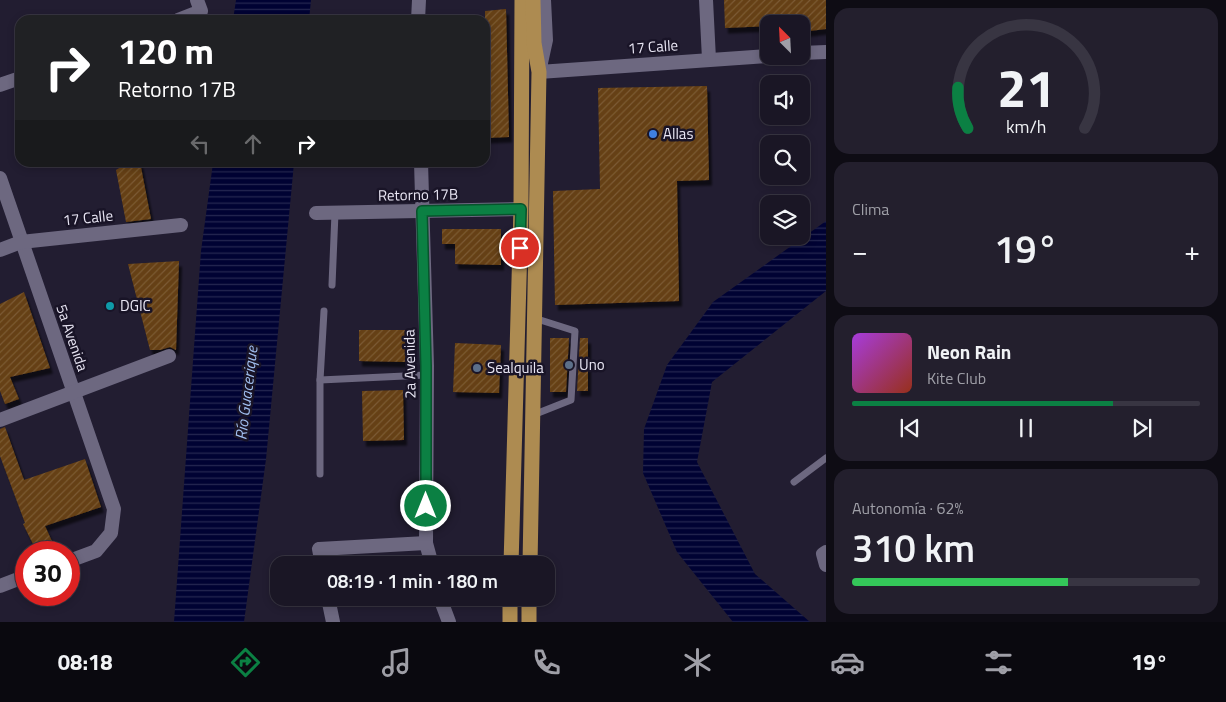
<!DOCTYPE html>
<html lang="es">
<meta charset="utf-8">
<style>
:root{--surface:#1a1625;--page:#231f2d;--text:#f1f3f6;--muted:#9f9fa7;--line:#383542;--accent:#0b8043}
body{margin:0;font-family:"Titillium Web",sans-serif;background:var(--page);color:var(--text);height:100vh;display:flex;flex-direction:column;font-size:19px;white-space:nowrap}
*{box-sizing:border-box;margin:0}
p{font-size:16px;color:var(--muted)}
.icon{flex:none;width:28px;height:28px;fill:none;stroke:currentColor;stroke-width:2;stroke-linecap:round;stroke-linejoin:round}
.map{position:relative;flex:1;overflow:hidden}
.details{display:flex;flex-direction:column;gap:8px;padding:8px;background:#0e0c14;width:400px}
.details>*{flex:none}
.guide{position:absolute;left:15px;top:15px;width:475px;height:152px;border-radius:15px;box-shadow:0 2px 8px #0003,0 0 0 1px var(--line);background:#202124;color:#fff;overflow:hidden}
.needle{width:32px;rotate:336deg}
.tools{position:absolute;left:760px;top:15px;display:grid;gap:10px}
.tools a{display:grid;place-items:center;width:50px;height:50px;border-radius:10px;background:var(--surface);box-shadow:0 2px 8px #0003,0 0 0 1px var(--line);font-size:25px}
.speed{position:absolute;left:15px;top:541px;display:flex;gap:10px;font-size:25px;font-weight:700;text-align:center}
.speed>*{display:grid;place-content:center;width:65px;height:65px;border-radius:50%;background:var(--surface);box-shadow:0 2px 8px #0003,0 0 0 1px var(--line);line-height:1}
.speed .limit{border:8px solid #d22;background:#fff;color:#111}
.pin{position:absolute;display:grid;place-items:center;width:42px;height:42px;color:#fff;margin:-21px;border:2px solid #fff;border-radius:50%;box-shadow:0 1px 5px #0007}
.me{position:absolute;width:55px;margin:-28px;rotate:0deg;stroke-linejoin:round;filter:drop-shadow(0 0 4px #0008)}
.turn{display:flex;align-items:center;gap:18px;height:105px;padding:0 20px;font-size:22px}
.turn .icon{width:65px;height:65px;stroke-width:2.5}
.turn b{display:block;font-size:35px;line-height:42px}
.lanes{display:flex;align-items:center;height:48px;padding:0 20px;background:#0003;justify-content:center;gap:25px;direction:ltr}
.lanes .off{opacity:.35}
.big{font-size:38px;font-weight:600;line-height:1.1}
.details .widget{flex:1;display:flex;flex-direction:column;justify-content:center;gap:8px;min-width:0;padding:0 18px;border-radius:15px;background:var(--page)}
.details .dial{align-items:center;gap:0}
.dial svg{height:130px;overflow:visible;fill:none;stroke:var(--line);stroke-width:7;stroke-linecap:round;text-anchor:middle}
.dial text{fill:var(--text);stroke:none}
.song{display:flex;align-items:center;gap:15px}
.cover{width:60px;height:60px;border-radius:8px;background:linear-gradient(135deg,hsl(280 70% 55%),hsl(10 70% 35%))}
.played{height:5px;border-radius:2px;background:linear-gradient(90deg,var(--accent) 75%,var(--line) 75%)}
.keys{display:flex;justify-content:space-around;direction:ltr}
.heat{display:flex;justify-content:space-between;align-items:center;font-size:28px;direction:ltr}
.charge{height:8px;border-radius:4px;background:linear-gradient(90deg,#34c759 62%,var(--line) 0)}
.trip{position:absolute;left:270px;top:556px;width:285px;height:50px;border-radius:15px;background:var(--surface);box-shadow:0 2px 8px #0003,0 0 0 1px var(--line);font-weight:600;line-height:50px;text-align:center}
.menu{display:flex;height:80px;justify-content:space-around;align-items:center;background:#0a090f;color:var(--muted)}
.menu .icon{width:35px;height:35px}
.menu .on{color:var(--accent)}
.menu b{font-size:22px;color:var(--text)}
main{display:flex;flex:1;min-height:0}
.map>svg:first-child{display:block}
.water{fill:url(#water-rules)}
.building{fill:url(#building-hatch);filter:url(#shadow)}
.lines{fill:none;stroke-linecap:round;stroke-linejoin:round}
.lane{stroke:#6d6880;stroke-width:7}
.street{stroke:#6d6880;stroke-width:14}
.primary{stroke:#ad8b51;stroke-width:15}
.route-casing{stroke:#07532c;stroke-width:12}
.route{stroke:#0b8043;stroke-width:9}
.shop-dot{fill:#3f7fe0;stroke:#191427;stroke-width:2}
.culture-dot{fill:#0f9aa8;stroke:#191427;stroke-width:2}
.service-dot{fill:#5c6f8a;stroke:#191427;stroke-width:2}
.labels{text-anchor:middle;stroke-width:5;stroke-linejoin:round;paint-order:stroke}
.street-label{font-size:15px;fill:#e8e5f3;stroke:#191427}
.poi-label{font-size:15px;fill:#e8e5f3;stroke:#191427;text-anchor:start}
.water-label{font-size:16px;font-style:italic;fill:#a1bff0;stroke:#191427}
</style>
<main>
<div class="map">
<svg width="826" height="622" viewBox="0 0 826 622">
<defs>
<pattern id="water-rules" width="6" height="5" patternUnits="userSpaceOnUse" patternTransform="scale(1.25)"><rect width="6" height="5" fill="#000233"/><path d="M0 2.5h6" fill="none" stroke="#252751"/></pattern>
<pattern id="building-hatch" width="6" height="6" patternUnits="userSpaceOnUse" patternTransform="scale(1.25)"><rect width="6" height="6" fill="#653f12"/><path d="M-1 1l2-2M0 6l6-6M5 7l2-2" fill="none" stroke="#7b5b35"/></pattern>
<filter id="shadow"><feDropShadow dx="3" dy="5.5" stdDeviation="1" flood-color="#0009"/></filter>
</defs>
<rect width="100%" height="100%" fill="#221d31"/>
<!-- water -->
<g class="water">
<polygon points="236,0 311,0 309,20 233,20"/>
<polygon points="213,163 294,163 266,459 244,622 174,622 201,251"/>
<polygon points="826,221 826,291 712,382 697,462 755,574 810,622 733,622 677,552 643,473 644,429 667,365 713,302"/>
</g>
<!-- building -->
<g class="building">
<polygon points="724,0 826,0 826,29 801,32 801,24 769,24 769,26 725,28"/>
<polygon points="506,9 509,137 485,138 485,11"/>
<polygon points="707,86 709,180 677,181 679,301 555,305 553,191 600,189 598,88"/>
<polygon points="129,162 140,162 151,219 126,222 116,170"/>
<polygon points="442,229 501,229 501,265 455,264 455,244 442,244"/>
<polygon points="179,261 176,350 170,347 160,350 150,350 128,264"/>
<polygon points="24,292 50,368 10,377 19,399 5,404 0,391 0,304"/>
<polygon points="359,330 406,330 406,362 359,361"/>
<polygon points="550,338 569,338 566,392 550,392"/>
<polygon points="580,338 588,338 588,391 577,391"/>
<polygon points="455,343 501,345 499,393 453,392"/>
<polygon points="403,390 404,440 363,441 362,391"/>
<polygon points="5,427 24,480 85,459 101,507 45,526 57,552 37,552 23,524 25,523 0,456 0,429"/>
</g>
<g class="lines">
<!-- lane -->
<g class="lane">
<polyline points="332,285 335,213"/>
<polyline points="320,380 426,375"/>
<polyline points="533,415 571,400 575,331 534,318"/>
<polyline points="320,474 320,380 324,311"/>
<polyline points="794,482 826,458"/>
</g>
<!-- street -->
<g class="street">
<polyline points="544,0 546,40 539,72 769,56"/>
<polyline points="706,0 709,59"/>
<polyline points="178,20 201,11 197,0"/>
<polyline points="418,20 419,0"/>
<polyline points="801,53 826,52"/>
<polyline points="0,85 20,78"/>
<polyline points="421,162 427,366 426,543 432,565"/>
<polyline points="0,178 114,509 111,533 96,551 69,561"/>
<polyline points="316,213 521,209"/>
<polyline points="0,250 21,242 181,225"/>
<polyline points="0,420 169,356"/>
<polyline points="826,552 823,554 826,565"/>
<polyline points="322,565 319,549 426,543"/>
<polyline points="0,586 26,576"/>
<polyline points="328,598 333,622"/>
<polyline points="440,598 449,622"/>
</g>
<!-- primary -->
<g class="primary">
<polyline points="511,565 521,209 522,0"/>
<polyline points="530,565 539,72 534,43 533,0"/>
<polyline points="510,622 510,598"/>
<polyline points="529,622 529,598"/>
</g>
</g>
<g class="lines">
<!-- route casing -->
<g class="route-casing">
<polyline id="route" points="426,506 426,366 422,211 521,209 520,248"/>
</g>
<!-- route -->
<use href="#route" class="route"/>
</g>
<!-- markers -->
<circle class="shop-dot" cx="653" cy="134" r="5"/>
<circle class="culture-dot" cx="110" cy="306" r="5"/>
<g class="service-dot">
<circle cx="569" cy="365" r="5"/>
<circle cx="477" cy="368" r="5"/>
</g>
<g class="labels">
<!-- street labels -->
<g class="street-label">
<text transform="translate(653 47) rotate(-4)" y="5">17 Calle</text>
<text transform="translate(418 195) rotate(-1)" y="5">Retorno 17B</text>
<text transform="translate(88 218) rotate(-6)" y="5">17 Calle</text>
<text transform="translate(72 338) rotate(71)" y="5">5a Avenida</text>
<text transform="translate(410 364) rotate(-91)" y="5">2a Avenida</text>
</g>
<!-- poi labels -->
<g class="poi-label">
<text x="663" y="139">Allas</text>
<text x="120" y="311">DGIC</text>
<text x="579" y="370">Uno</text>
<text x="487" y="373">Sealquila</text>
</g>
<!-- water labels -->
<g class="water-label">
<text transform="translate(246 393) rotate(-83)" y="6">Río Guacerique</text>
</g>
</g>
</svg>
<div class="tools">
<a><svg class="needle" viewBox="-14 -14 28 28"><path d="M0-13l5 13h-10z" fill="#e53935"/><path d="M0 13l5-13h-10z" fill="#9f9fa7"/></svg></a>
<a><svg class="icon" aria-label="sound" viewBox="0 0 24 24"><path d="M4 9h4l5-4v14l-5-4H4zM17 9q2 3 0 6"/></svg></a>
<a><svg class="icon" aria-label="search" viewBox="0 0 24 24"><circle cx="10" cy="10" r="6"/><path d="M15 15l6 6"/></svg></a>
<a><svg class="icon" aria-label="layers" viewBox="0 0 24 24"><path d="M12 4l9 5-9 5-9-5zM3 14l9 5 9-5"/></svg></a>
</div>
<div class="speed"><div class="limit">30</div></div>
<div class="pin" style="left:520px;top:248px;background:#d93025"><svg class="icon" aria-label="arrive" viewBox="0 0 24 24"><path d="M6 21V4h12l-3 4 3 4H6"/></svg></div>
<svg class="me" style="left:426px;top:506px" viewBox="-20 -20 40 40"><circle r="17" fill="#0b8043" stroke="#fff" stroke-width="3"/><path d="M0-11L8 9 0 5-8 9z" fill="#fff"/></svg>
<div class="trip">08:19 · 1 min · 180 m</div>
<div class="guide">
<div class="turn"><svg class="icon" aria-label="right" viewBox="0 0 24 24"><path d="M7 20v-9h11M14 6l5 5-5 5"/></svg><div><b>120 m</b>Retorno 17B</div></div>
<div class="lanes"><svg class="icon off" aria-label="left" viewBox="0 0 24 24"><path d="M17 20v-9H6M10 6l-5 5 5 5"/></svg><svg class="icon off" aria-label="ahead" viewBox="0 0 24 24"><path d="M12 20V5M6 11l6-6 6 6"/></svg><svg class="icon" aria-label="right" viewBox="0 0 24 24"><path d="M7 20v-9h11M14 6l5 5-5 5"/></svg></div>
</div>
</div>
<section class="details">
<div class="widget dial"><svg viewBox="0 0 100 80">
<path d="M14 69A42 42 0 1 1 86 69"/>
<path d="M14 69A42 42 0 0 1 8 44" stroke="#0b8043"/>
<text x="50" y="56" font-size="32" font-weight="700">21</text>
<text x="50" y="72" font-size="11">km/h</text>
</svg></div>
<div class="widget"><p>Clima</p>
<div class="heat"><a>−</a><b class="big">19°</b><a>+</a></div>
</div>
<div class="widget">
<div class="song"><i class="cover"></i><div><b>Neon Rain</b><p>Kite Club</p></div></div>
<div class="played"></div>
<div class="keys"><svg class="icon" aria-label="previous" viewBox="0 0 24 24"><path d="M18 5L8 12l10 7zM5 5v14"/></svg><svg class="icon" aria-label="pause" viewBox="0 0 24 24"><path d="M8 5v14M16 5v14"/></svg><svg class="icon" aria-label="next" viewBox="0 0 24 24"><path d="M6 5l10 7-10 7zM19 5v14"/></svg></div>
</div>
<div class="widget"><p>Autonomía · 62%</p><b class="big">310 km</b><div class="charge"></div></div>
</section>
</main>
<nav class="menu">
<b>08:18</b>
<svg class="icon on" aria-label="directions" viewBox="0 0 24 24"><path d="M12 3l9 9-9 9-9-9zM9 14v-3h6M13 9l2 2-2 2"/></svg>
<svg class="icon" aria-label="music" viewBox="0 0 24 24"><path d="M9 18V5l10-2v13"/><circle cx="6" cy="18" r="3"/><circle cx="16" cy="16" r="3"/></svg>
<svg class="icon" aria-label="phone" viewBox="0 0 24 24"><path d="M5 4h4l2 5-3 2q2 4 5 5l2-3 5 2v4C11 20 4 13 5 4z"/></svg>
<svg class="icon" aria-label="climate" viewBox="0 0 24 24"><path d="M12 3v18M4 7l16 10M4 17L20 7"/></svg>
<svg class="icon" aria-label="car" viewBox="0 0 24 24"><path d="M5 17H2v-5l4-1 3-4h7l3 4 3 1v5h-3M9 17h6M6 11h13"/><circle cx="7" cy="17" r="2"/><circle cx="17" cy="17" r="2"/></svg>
<svg class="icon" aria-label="filters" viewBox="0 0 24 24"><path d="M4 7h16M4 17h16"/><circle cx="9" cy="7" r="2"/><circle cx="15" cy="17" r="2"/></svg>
<b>19°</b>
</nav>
